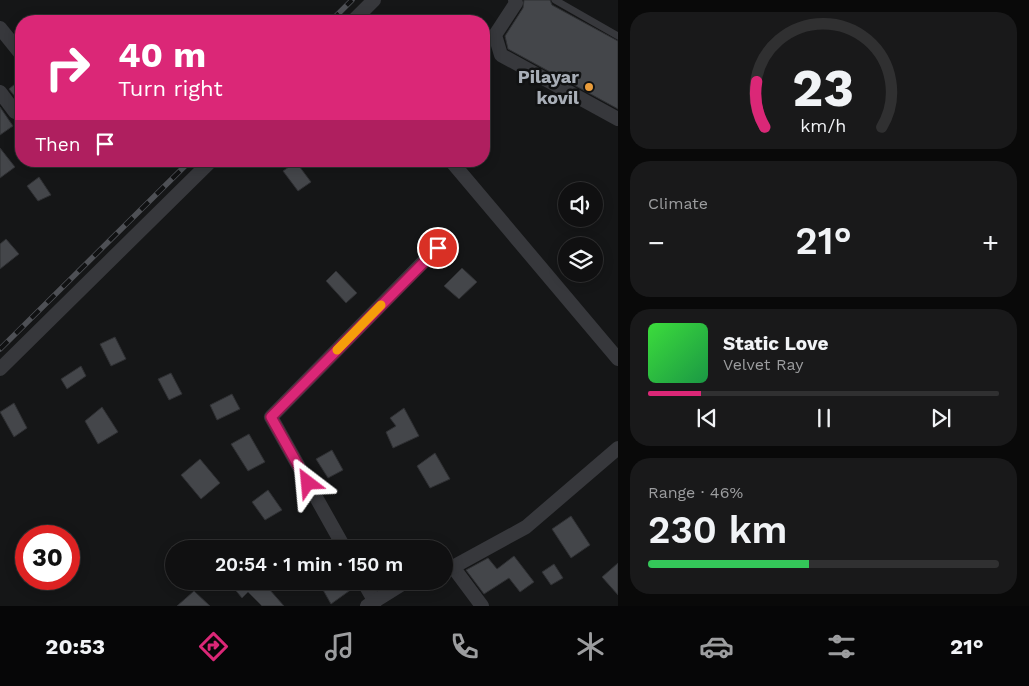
<!DOCTYPE html>
<meta charset="utf-8">
<style>
:root{--surface:#101011;--page:#19191a;--text:#f1f3f6;--muted:#9c9d9f;--line:#303031;--accent:#db2777}
body{margin:0;font-family:"Work Sans",sans-serif;background:var(--page);color:var(--text);height:100vh;display:flex;flex-direction:column;font-size:19px;white-space:nowrap}
*{box-sizing:border-box;margin:0}
p{font-size:16px;color:var(--muted)}
.icon{flex:none;width:28px;height:28px;fill:none;stroke:currentColor;stroke-width:2;stroke-linecap:round;stroke-linejoin:round}
.map{position:relative;flex:1;overflow:hidden}
.drawer{display:flex;flex-direction:column;gap:12px;padding:12px;background:#090909;width:411px}
.drawer>*{flex:none}
.guide{position:absolute;left:15px;top:15px;width:475px;height:152px;border-radius:20px;box-shadow:0 2px 12px #0003,0 0 0 1px var(--line);background:#db2777;color:#fff;overflow:hidden}
.tools{position:absolute;left:558px;top:182px;display:grid;gap:10px}
.tools a{display:grid;place-items:center;width:45px;height:45px;border-radius:50%;background:var(--surface);box-shadow:0 2px 12px #0003,0 0 0 1px var(--line);font-size:25px}
.speed{position:absolute;left:15px;top:525px;display:flex;gap:10px;font-size:25px;font-weight:700;text-align:center}
.speed>*{display:grid;place-content:center;width:65px;height:65px;border-radius:50%;background:var(--surface);box-shadow:0 2px 12px #0003,0 0 0 1px var(--line);line-height:1}
.speed .limit{border:8px solid #d22;background:#fff;color:#111}
.pin{position:absolute;display:grid;place-items:center;width:42px;height:42px;color:#fff;margin:-21px;border:2px solid #fff;border-radius:50%;box-shadow:0 1px 5px #0007}
.me{position:absolute;width:55px;margin:-28px;rotate:331deg;stroke-linejoin:round;filter:drop-shadow(0 0 4px #0008)}
.turn{display:flex;align-items:center;gap:18px;height:105px;padding:0 20px;font-size:22px}
.turn .icon{width:65px;height:65px;stroke-width:2.5}
.turn b{display:block;font-size:35px;line-height:42px}
.then{display:flex;align-items:center;height:48px;padding:0 20px;background:#0003;gap:10px;font-size:19px}
.big{font-size:38px;font-weight:600;line-height:1.1}
.drawer .tile{flex:1;display:flex;flex-direction:column;justify-content:center;gap:8px;min-width:0;padding:0 18px;border-radius:20px;background:var(--page)}
.drawer .dial{align-items:center;gap:0}
.dial svg{height:130px;overflow:visible;fill:none;stroke:var(--line);stroke-width:7;stroke-linecap:round;text-anchor:middle}
.dial text{fill:var(--text);stroke:none}
.song{display:flex;align-items:center;gap:15px}
.cover{width:60px;height:60px;border-radius:8px;background:linear-gradient(135deg,hsl(120 70% 55%),hsl(140 70% 35%))}
.played{height:5px;border-radius:2px;background:linear-gradient(90deg,var(--accent) 15%,var(--line) 15%)}
.keys{display:flex;justify-content:space-around;direction:ltr}
.heat{display:flex;justify-content:space-between;align-items:center;font-size:28px;direction:ltr}
.charge{height:8px;border-radius:4px;background:linear-gradient(90deg,#34c759 46%,var(--line) 0)}
.trip{position:absolute;left:165px;top:540px;width:288px;height:50px;border-radius:25px;background:var(--surface);box-shadow:0 2px 12px #0003,0 0 0 1px var(--line);font-weight:600;line-height:50px;text-align:center}
.tabs{display:flex;height:80px;justify-content:space-around;align-items:center;background:#060607;color:var(--muted)}
.tabs .icon{width:35px;height:35px}
.tabs .on{color:var(--accent)}
.tabs b{font-size:22px;color:var(--text)}
main{display:flex;flex:1;min-height:0}
.map>svg:first-child{display:block}
.building{fill:#44464a;stroke:#2f3033}
.lines{fill:none;stroke-linecap:round;stroke-linejoin:round}
.lane{stroke:#37383c;stroke-width:7}
.street{stroke:#37383c;stroke-width:14}
.rail-casing{stroke:#4e5055;stroke-width:5.5}
.rail{stroke:#101112;stroke-width:4;stroke-dasharray:11;stroke-linecap:butt}
.route-casing{stroke:#8e194d;stroke-width:12}
.route{stroke:#db2777;stroke-width:9}
.slow{stroke:#f59e0b;stroke-width:9}
.poi-dot{fill:#e99c3b;stroke:#101112;stroke-width:2}
.labels{text-anchor:middle;stroke-width:5;stroke-linejoin:round;paint-order:stroke}
.poi-label{font-size:18px;font-weight:bold;fill:#a8aeb7;stroke:#101112;text-anchor:end}
</style>
<main>
<div class="map">
<svg width="618" height="606" viewBox="0 0 618 606">
<rect width="100%" height="100%" fill="#151617"/>
<!-- building -->
<g class="building">
<polygon points="524,0 550,0 552,5 618,41 618,109 508,49 505,36 523,8"/>
<polygon points="21,79 21,104 9,89"/>
<polygon points="0,107 13,126 0,135"/>
<polygon points="0,148 15,167 0,178"/>
<polygon points="296,162 311,182 298,191 283,171"/>
<polygon points="39,177 51,195 38,201 27,186"/>
<polygon points="6,239 19,254 0,269 0,244"/>
<polygon points="462,268 477,282 459,299 444,286"/>
<polygon points="336,271 357,293 346,303 326,281"/>
<polygon points="115,337 126,359 111,366 100,344"/>
<polygon points="81,366 86,376 67,389 61,379"/>
<polygon points="171,373 182,394 169,400 158,379"/>
<polygon points="232,394 240,409 217,420 210,405"/>
<polygon points="14,403 27,428 14,437 0,412"/>
<polygon points="102,407 118,432 98,444 85,421"/>
<polygon points="404,408 419,436 393,448 386,432 396,426 390,418"/>
<polygon points="249,434 265,462 248,471 231,444"/>
<polygon points="332,450 343,470 328,478 316,459"/>
<polygon points="435,453 450,479 430,488 417,466"/>
<polygon points="200,459 220,483 201,499 181,475"/>
<polygon points="268,490 282,510 265,520 252,502"/>
<polygon points="571,516 590,545 571,558 552,529"/>
<polygon points="514,556 534,582 520,592 509,578 484,594 466,570 488,558 497,569"/>
<polygon points="618,563 618,595 602,577"/>
<polygon points="554,564 563,578 551,585 542,572"/>
<polygon points="228,581 262,581 284,606 262,606 248,592 242,598"/>
<polygon points="318,581 354,581 356,586 331,604"/>
<polygon points="194,591 210,606 177,606"/>
</g>
<g class="lines">
<!-- lane -->
<polyline class="lane" points="555,0 618,36"/>
<!-- street -->
<g class="street">
<polyline points="515,0 516,3 495,35 501,55 618,119"/>
<polyline points="353,21 374,0"/>
<polyline points="0,28 21,54"/>
<polyline points="0,92 15,112"/>
<polyline points="451,161 618,359"/>
<polyline points="0,369 211,161"/>
<polyline points="345,549 271,417 438,247"/>
<polyline points="453,567 482,606"/>
<polyline points="444,569 453,567 526,527 618,448"/>
<polyline points="363,581 375,602"/>
<polyline points="367,606 407,581"/>
</g>
<!-- rail casing -->
<g class="rail-casing">
<g id="rail">
<polyline points="331,21 352,0"/>
<polyline points="0,349 190,161"/>
</g>
</g>
<!-- rail -->
<use href="#rail" class="rail"/>
</g>
<g class="lines">
<!-- route casing -->
<g class="route-casing">
<polyline id="route" points="308,483 271,417 438,248"/>
</g>
<!-- route -->
<use href="#route" class="route"/>
<!-- slow -->
<polyline class="slow" points="337,350 381,305"/>
</g>
<!-- markers -->
<circle class="poi-dot" cx="589" cy="87" r="5"/>
<g class="labels">
<!-- poi labels -->
<g class="poi-label">
<text x="579" y="83">Pilayar<tspan x="579" dy="21">kovil</tspan></text>
</g>
</g>
</svg>
<div class="tools">
<a><svg class="icon" aria-label="sound" viewBox="0 0 24 24"><path d="M4 9h4l5-4v14l-5-4H4zM17 9q2 3 0 6"/></svg></a>
<a><svg class="icon" aria-label="layers" viewBox="0 0 24 24"><path d="M12 4l9 5-9 5-9-5zM3 14l9 5 9-5"/></svg></a>
</div>
<div class="speed"><div class="limit">30</div></div>
<div class="pin" style="left:438px;top:248px;background:#d93025"><svg class="icon" aria-label="arrive" viewBox="0 0 24 24"><path d="M6 21V4h12l-3 4 3 4H6"/></svg></div>
<svg class="me" style="left:308px;top:483px" viewBox="-20 -20 40 40"><path d="M0-17L14 15 0 8-14 15z" fill="#db2777" stroke="#fff" stroke-width="4"/></svg>
<div class="trip">20:54 · 1 min · 150 m</div>
<div class="guide">
<div class="turn"><svg class="icon" aria-label="right" viewBox="0 0 24 24"><path d="M7 20v-9h11M14 6l5 5-5 5"/></svg><div><b>40 m</b>Turn right</div></div>
<div class="then">Then<svg class="icon" aria-label="arrive" viewBox="0 0 24 24"><path d="M6 21V4h12l-3 4 3 4H6"/></svg></div>
</div>
</div>
<section class="drawer">
<div class="tile dial"><svg viewBox="0 0 100 80">
<path d="M14 69A42 42 0 1 1 86 69"/>
<path d="M14 69A42 42 0 0 1 9 41" stroke="#db2777"/>
<text x="50" y="56" font-size="32" font-weight="700">23</text>
<text x="50" y="72" font-size="11">km/h</text>
</svg></div>
<div class="tile"><p>Climate</p>
<div class="heat"><a>−</a><b class="big">21°</b><a>+</a></div>
</div>
<div class="tile">
<div class="song"><i class="cover"></i><div><b>Static Love</b><p>Velvet Ray</p></div></div>
<div class="played"></div>
<div class="keys"><svg class="icon" aria-label="previous" viewBox="0 0 24 24"><path d="M18 5L8 12l10 7zM5 5v14"/></svg><svg class="icon" aria-label="pause" viewBox="0 0 24 24"><path d="M8 5v14M16 5v14"/></svg><svg class="icon" aria-label="next" viewBox="0 0 24 24"><path d="M6 5l10 7-10 7zM19 5v14"/></svg></div>
</div>
<div class="tile"><p>Range · 46%</p><b class="big">230 km</b><div class="charge"></div></div>
</section>
</main>
<nav class="tabs">
<b>20:53</b>
<svg class="icon on" aria-label="directions" viewBox="0 0 24 24"><path d="M12 3l9 9-9 9-9-9zM9 14v-3h6M13 9l2 2-2 2"/></svg>
<svg class="icon" aria-label="music" viewBox="0 0 24 24"><path d="M9 18V5l10-2v13"/><circle cx="6" cy="18" r="3"/><circle cx="16" cy="16" r="3"/></svg>
<svg class="icon" aria-label="phone" viewBox="0 0 24 24"><path d="M5 4h4l2 5-3 2q2 4 5 5l2-3 5 2v4C11 20 4 13 5 4z"/></svg>
<svg class="icon" aria-label="climate" viewBox="0 0 24 24"><path d="M12 3v18M4 7l16 10M4 17L20 7"/></svg>
<svg class="icon" aria-label="car" viewBox="0 0 24 24"><path d="M5 17H2v-5l4-1 3-4h7l3 4 3 1v5h-3M9 17h6M6 11h13"/><circle cx="7" cy="17" r="2"/><circle cx="17" cy="17" r="2"/></svg>
<svg class="icon" aria-label="filters" viewBox="0 0 24 24"><path d="M4 7h16M4 17h16"/><circle cx="9" cy="7" r="2"/><circle cx="15" cy="17" r="2"/></svg>
<b>21°</b>
</nav>
